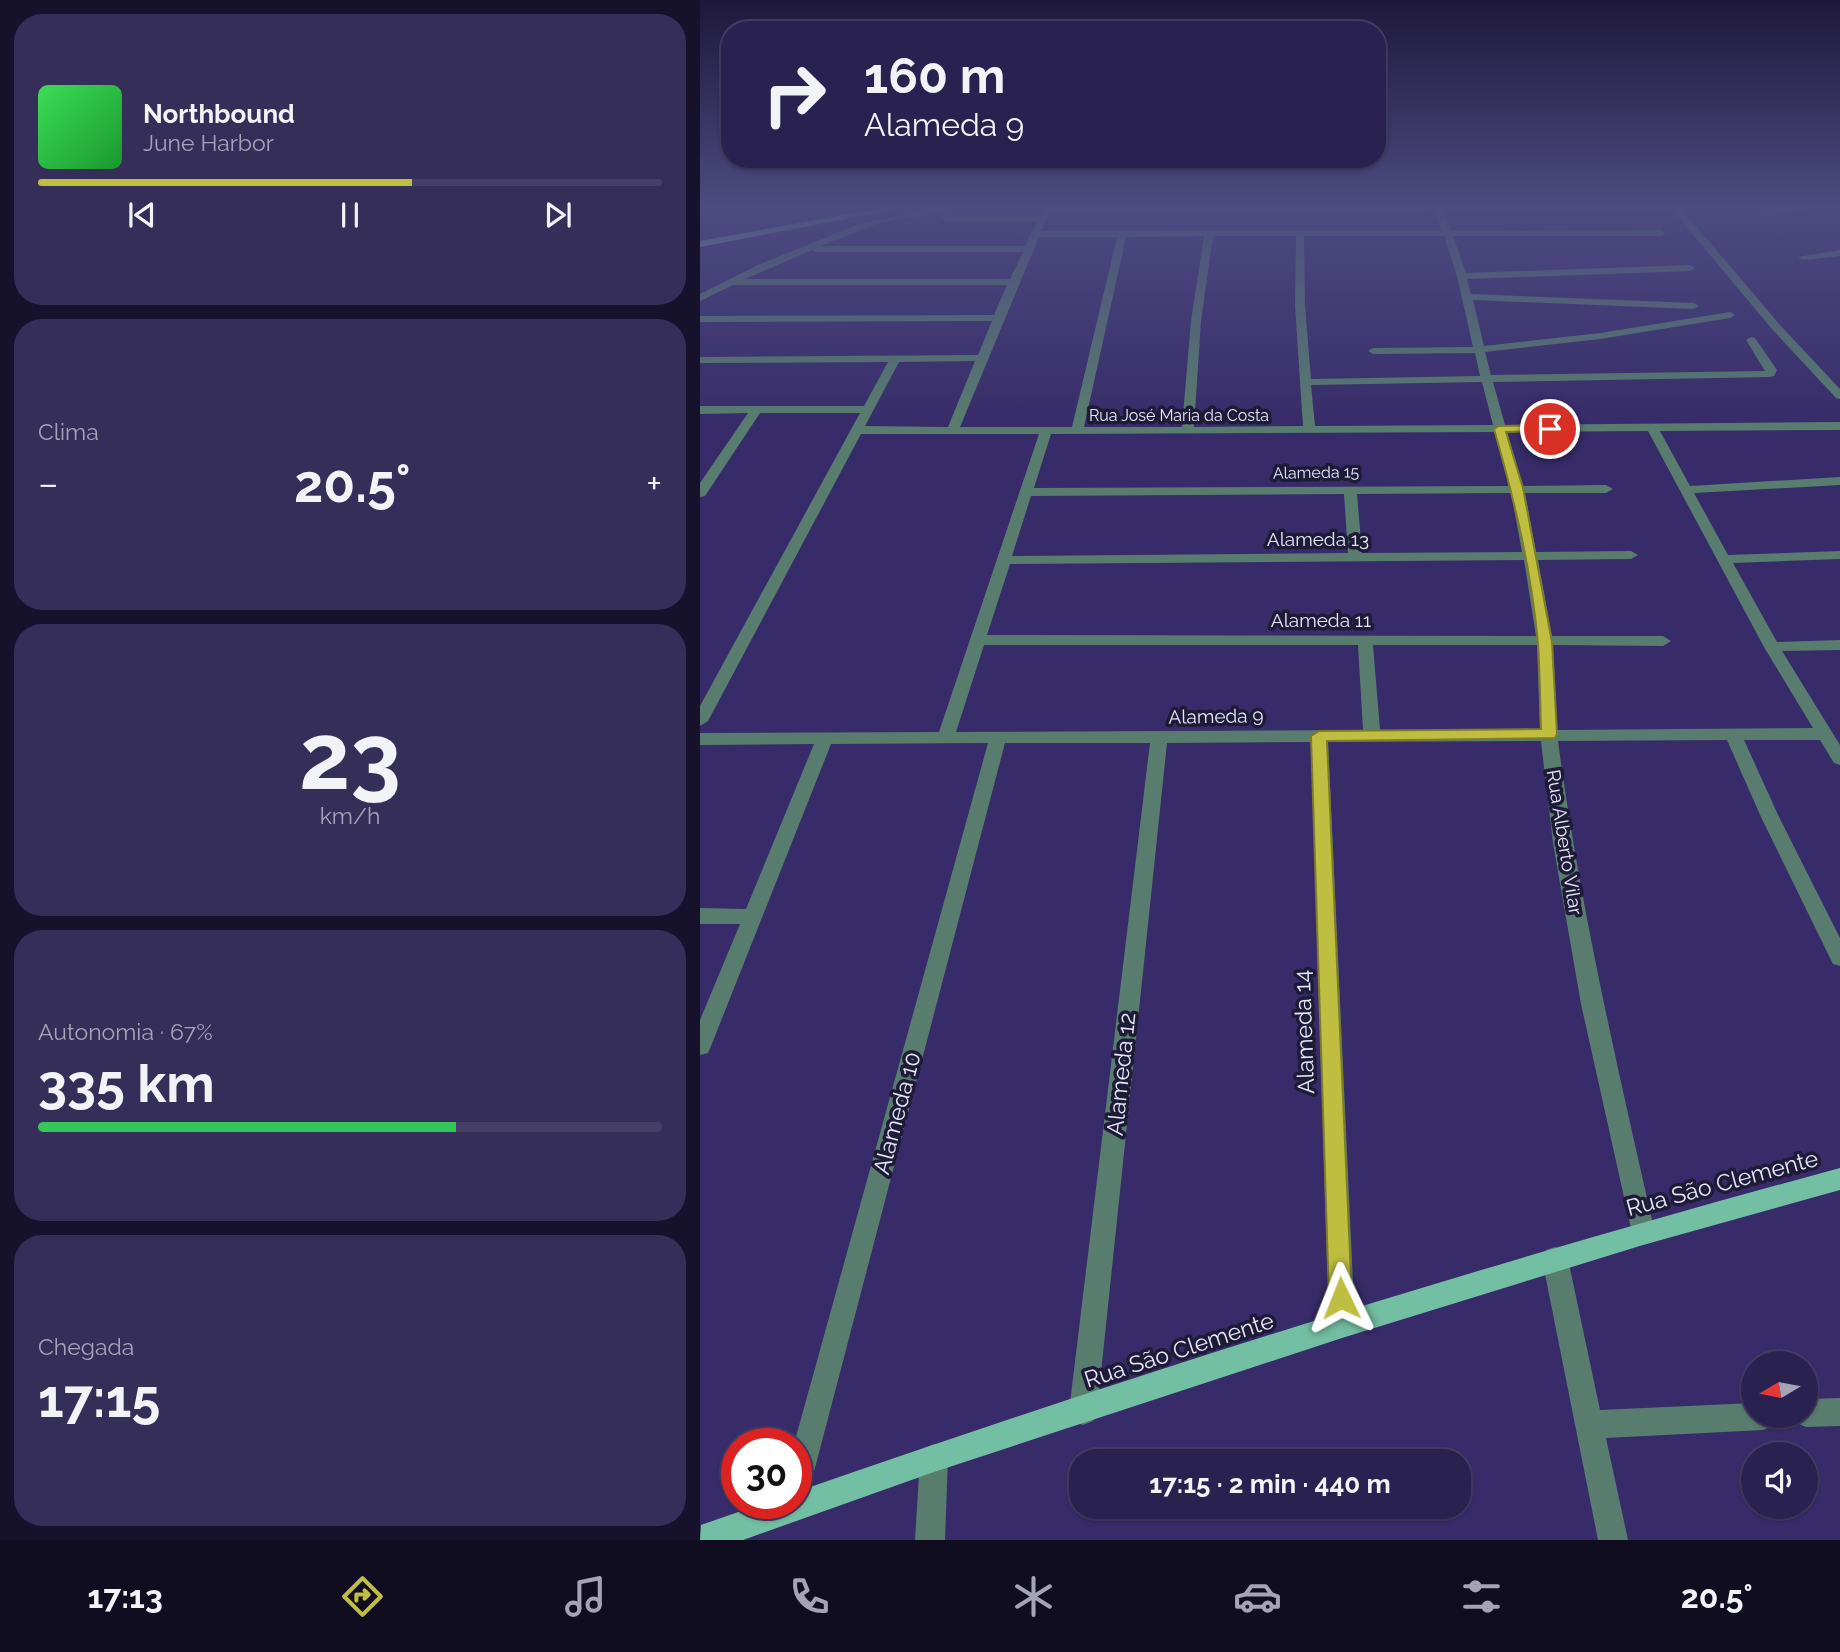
<!DOCTYPE html>
<html lang="pt">
<meta charset="utf-8">
<style>
:root{--surface:#29214f;--page:#352e59;--text:#f1f3f6;--muted:#a5a3b7;--line:#453e66;--accent:#c0be41}
body{margin:0;font-family:Raleway,sans-serif;background:var(--page);color:var(--text);height:100vh;display:flex;flex-direction:column;font-size:26px;white-space:nowrap}
*{box-sizing:border-box;margin:0}
p{font-size:23px;color:var(--muted)}
.icon{flex:none;width:38px;height:38px;fill:none;stroke:currentColor;stroke-width:2;stroke-linecap:round;stroke-linejoin:round}
.map{position:relative;flex:1;overflow:hidden}
.drawer{display:flex;flex-direction:column;gap:14px;padding:14px;background:#17122b;width:700px}
.drawer>*{flex:none}
.banner{position:absolute;left:21px;top:21px;width:665px;height:147px;border-radius:28px;box-shadow:0 2px 5px #0004,0 0 0 2px var(--line);background:#29214f;color:var(--text);overflow:hidden}
.needle{width:46px;rotate:260deg}
.buttons{position:absolute;left:1041px;top:1351px;display:grid;gap:14px}
.buttons a{display:grid;place-items:center;width:77px;height:77px;border-radius:50%;background:var(--surface);box-shadow:0 2px 5px #0004,0 0 0 2px var(--line);font-size:35px}
.speed{position:absolute;left:21px;top:1428px;display:flex;gap:14px;font-size:35px;font-weight:700;text-align:center}
.speed>*{display:grid;place-content:center;width:91px;height:91px;border-radius:50%;background:var(--surface);box-shadow:0 2px 5px #0004,0 0 0 2px var(--line);line-height:1}
.speed .limit{border:10px solid #d22;background:#fff;color:#111}
.pin{position:absolute;display:grid;place-items:center;width:60px;height:60px;color:#fff;margin:-30px;border:4px solid #fff;border-radius:50%;box-shadow:0 2px 7px #0007}
.me{position:absolute;width:77px;margin:-38px;rotate:358deg;stroke-linejoin:round;filter:drop-shadow(0 0 5px #0008)}
.turn{display:flex;align-items:center;gap:24px;height:147px;padding:0 28px;font-size:32px}
.turn .icon{width:91px;height:91px;stroke-width:2.5}
.turn b{display:block;font-size:49px;line-height:60px}
.big{font-size:52px;font-weight:700;line-height:1.1}
.drawer .widget{flex:1;display:flex;flex-direction:column;justify-content:center;gap:10px;min-width:0;padding:0 24px;border-radius:28px;background:var(--page)}
.drawer .dial{align-items:center;gap:0}
.dial b{font-size:91px;line-height:1}
.song{display:flex;align-items:center;gap:21px}
.cover{width:84px;height:84px;border-radius:10px;background:linear-gradient(135deg,hsl(130 70% 55%),hsl(130 70% 35%))}
.played{height:7px;border-radius:4px;background:linear-gradient(90deg,var(--accent) 60%,var(--line) 60%)}
.keys{display:flex;justify-content:space-around;direction:ltr}
.heat{display:flex;justify-content:space-between;align-items:center;font-size:38px;direction:ltr}
.charge{height:10px;border-radius:5px;background:linear-gradient(90deg,#34c759 67%,var(--line) 0)}
.trip{position:absolute;left:369px;top:1449px;width:402px;height:70px;border-radius:28px;background:var(--surface);box-shadow:0 2px 5px #0004,0 0 0 2px var(--line);font-weight:700;line-height:70px;text-align:center}
.dock{display:flex;height:112px;justify-content:space-around;align-items:center;background:#100d20;color:var(--muted)}
.dock .icon{width:49px;height:49px}
.dock .selected{color:var(--accent)}
.dock b{font-size:32px;color:var(--text)}
main{display:flex;flex:1;min-height:0}
.map>svg:first-child{display:block}
.lines{fill:none;stroke-linecap:round;stroke-linejoin:round}
.minor{fill:#587c6e;fill-rule:evenodd}
.major{fill:#73bfa3;fill-rule:evenodd}
.route{fill:#c0be41;stroke:#7d7c2a;stroke-width:2}
.labels{text-anchor:middle;stroke-width:7;stroke-linejoin:round;paint-order:stroke}
.far-street-label{font-size:16px;fill:#e7e5fc;stroke:#1e1b36}
.street-label{font-size:19px;fill:#e7e5fc;stroke:#1e1b36}
.near-street-label{font-size:23px;fill:#e7e5fc;stroke:#1e1b36}
</style>
<main>
<section class="drawer">
<div class="widget">
<div class="song"><i class="cover"></i><div><b>Northbound</b><p>June Harbor</p></div></div>
<div class="played"></div>
<div class="keys"><svg class="icon" aria-label="previous" viewBox="0 0 24 24"><path d="M18 5L8 12l10 7zM5 5v14"/></svg><svg class="icon" aria-label="pause" viewBox="0 0 24 24"><path d="M8 5v14M16 5v14"/></svg><svg class="icon" aria-label="next" viewBox="0 0 24 24"><path d="M6 5l10 7-10 7zM19 5v14"/></svg></div>
</div>
<div class="widget"><p>Clima</p>
<div class="heat"><a>−</a><b class="big">20.5°</b><a>+</a></div>
</div>
<div class="widget dial"><b>23</b><p>km/h</p></div>
<div class="widget"><p>Autonomia · 67%</p><b class="big">335 km</b><div class="charge"></div></div>
<div class="widget"><p>Chegada</p><b class="big">17:15</b></div>
</section>
<div class="map">
<svg width="1140" height="1540" viewBox="0 0 1140 1540">
<rect width="100%" height="100%" fill="#372c69"/>
<g class="lines">
<!-- minor -->
<g class="minor">
<path d="M 248,206 L 269,206 L 179,223 L 120,246 L 325,246 L 337,222 L 245,221 L 241,218 L 245,215 L 340,216 L 345,206 L 979,206 L 1080,325 L 1140,389 L 1140,399 L 1136,398 L 1072,329 L 973,211 L 744,211 L 751,231 L 961,230 L 965,233 L 961,236 L 753,236 L 766,273 L 990,265 L 995,268 L 990,271 L 767,279 L 771,294 L 994,303 L 999,306 L 994,309 L 773,300 L 784,346 L 900,333 L 1030,312 L 1035,315 L 1030,318 L 900,339 L 785,352 L 791,375 L 1065,371 L 1046,340 L 1051,337 L 1055,338 L 1077,370 L 1074,376 L 1070,377 L 793,382 L 805,425 L 1140,422 L 1140,430 L 960,431 L 990,486 L 1140,477 L 1140,485 L 994,493 L 1028,555 L 1140,551 L 1140,559 L 1033,563 L 1077,642 L 1140,640 L 1140,650 L 1082,651 L 1140,745 L 1140,765 L 1134,763 L 1120,740 L 1044,740 L 1079,817 L 1140,938 L 1140,966 L 1133,964 L 1130,958 L 1061,817 L 1027,740 L 858,741 C 880,907 918,1070 955,1233 L 952,1242 L 943,1245 L 934,1242 L 881,1004 L 853,843 L 841,741 L 628,742 L 655,1325 L 651,1334 L 642,1338 L 633,1334 L 629,1325 L 611,742 L 467,743 L 397,1411 L 393,1421 L 383,1425 L 373,1421 L 369,1411 L 450,743 L 305,743 L 110,1487 L 106,1497 L 96,1501 L 96,1444 L 94,1444 L 288,743 L 131,744 L 11,1046 L 8,1053 L 0,1055 L 0,1020 L 40,924 L 0,924 L 0,908 L 46,909 L 114,744 L 0,745 L 0,733 L 239,732 L 339,434 L 161,434 L 8,721 L 0,726 L 0,706 L 160,413 L 60,413 L 5,496 L 0,497 L 0,483 L 48,413 L 0,414 L 0,406 L 164,406 L 188,362 L 0,363 L 0,357 L 278,355 L 292,321 L 0,322 L 0,316 L 294,315 L 307,285 L 33,285 L 0,301 L 0,294 L 58,265 L 159,224 ZM 735,211 L 742,231 L 341,231 L 351,212 ZM 504,236 L 491,321 L 482,427 L 384,427 L 426,237 ZM 513,236 L 596,236 L 595,306 L 603,426 L 494,427 L 501,321 ZM 604,236 L 744,236 L 757,276 L 773,347 L 673,348 L 668,351 L 673,354 L 775,353 L 780,376 L 611,379 L 605,306 ZM 339,237 L 417,237 L 372,427 L 260,427 ZM 112,250 L 116,252 L 323,252 L 310,279 L 45,279 ZM 275,361 L 248,427 L 165,426 L 199,362 ZM 782,382 L 793,425 L 615,426 L 611,385 ZM 948,431 L 1064,647 L 1113,728 L 857,730 L 853,645 L 963,646 L 971,641 L 963,636 L 852,636 L 838,560 L 931,559 L 938,555 L 931,551 L 836,552 L 825,493 L 906,493 L 913,489 L 906,485 L 823,486 L 807,432 ZM 795,432 L 810,486 L 334,488 L 351,434 ZM 811,493 L 822,552 L 662,553 L 657,494 ZM 644,494 L 648,553 L 312,556 L 331,496 ZM 824,560 L 836,636 L 287,635 L 310,564 ZM 284,645 L 658,645 L 663,730 L 256,732 ZM 673,645 L 837,645 L 840,730 L 680,730 Z"/>
<polygon points="1096,206 1131,206 1064,215 1060,212"/>
<polygon points="1140,250 1140,256 1103,260 1098,257"/>
<polygon points="855,1247 864,1250 868,1259 900,1410 1054,1403 1054,1416 1077,1416 1073,1426 1063,1430 906,1438 928,1540 898,1540 842,1259 846,1250"/>
<polygon points="1140,1398 1140,1426 1106,1427 1096,1423 1093,1416 1106,1416 1106,1399"/>
<polygon points="234,1444 244,1448 248,1458 245,1540 215,1540 220,1458 224,1448"/>
</g>
<!-- major -->
<g class="major">
<polygon points="193,206 213,206 0,247 0,241"/>
<path d="M 1140,1168 L 1140,1190 L 943,1245 L 642,1338 L 234,1472 L 43,1540 L 0,1540 L 1,1525 L 64,1503 L 96,1503 L 96,1492 C 440,1372 788,1263 1140,1168 Z"/>
</g>
</g>
<!-- sky -->
<linearGradient id="sky" x2="0" y2="1"><stop stop-color="#1e183a"/><stop offset="0.49" stop-color="#4d4b81"/><stop offset="1" stop-color="#4d4b81" stop-opacity="0"/></linearGradient>
<rect width="1140" height="422" fill="url(#sky)"/>
<!-- route -->
<path class="route" d="M 850,425 L 854,426 L 854,431 L 806,432 L 823,488 L 852,642 L 857,734 L 855,738 L 627,741 L 652,1298 L 649,1307 L 641,1310 L 632,1307 L 629,1298 L 611,736 L 619,731 L 841,729 C 840,701 840,672 838,644 C 832,572 814,499 794,429 L 799,426 Z"/>
<g class="labels">
<!-- far-street labels -->
<g class="far-street-label">
<text x="479" y="421">Rua José Maria da Costa</text>
<text transform="translate(616 472) rotate(-1)" y="6">Alameda 15</text>
</g>
<!-- street labels -->
<g class="street-label">
<text x="618" y="546">Alameda 13</text>
<text x="621" y="627">Alameda 11</text>
<text transform="translate(516 716) rotate(-1)" y="7">Alameda 9</text>
<text transform="translate(865 842) rotate(81)" y="7">Rua Alberto Vilar</text>
</g>
<!-- near-street labels -->
<g class="near-street-label">
<text transform="translate(604 1032) rotate(-92)" y="8">Alameda 14</text>
<text transform="translate(421 1074) rotate(-84)" y="8">Alameda 12</text>
<text transform="translate(197 1113) rotate(-75)" y="8">Alameda 10</text>
<text transform="translate(1022 1183) rotate(-15)" y="8">Rua São Clemente</text>
<text transform="translate(479 1350) rotate(-18)" y="8">Rua São Clemente</text>
</g>
</g>
</svg>
<div class="buttons">
<a><svg class="needle" viewBox="-14 -14 28 28"><path d="M0-13l5 13h-10z" fill="#e53935"/><path d="M0 13l5-13h-10z" fill="#a5a3b7"/></svg></a>
<a><svg class="icon" aria-label="sound" viewBox="0 0 24 24"><path d="M4 9h4l5-4v14l-5-4H4zM17 9q2 3 0 6"/></svg></a>
</div>
<div class="speed"><div class="limit">30</div></div>
<div class="pin" style="left:850px;top:429px;background:#d93025"><svg class="icon" aria-label="arrive" viewBox="0 0 24 24"><path d="M6 21V4h12l-3 4 3 4H6"/></svg></div>
<svg class="me" style="left:641px;top:1298px" viewBox="-20 -20 40 40"><path d="M0-17L14 15 0 8-14 15z" fill="#c0be41" stroke="#fff" stroke-width="4"/></svg>
<div class="trip">17:15 · 2 min · 440 m</div>
<div class="banner">
<div class="turn"><svg class="icon" aria-label="right" viewBox="0 0 24 24"><path d="M7 20v-9h11M14 6l5 5-5 5"/></svg><div><b>160 m</b>Alameda 9</div></div>
</div>
</div>
</main>
<nav class="dock">
<b>17:13</b>
<svg class="icon selected" aria-label="directions" viewBox="0 0 24 24"><path d="M12 3l9 9-9 9-9-9zM9 14v-3h6M13 9l2 2-2 2"/></svg>
<svg class="icon" aria-label="music" viewBox="0 0 24 24"><path d="M9 18V5l10-2v13"/><circle cx="6" cy="18" r="3"/><circle cx="16" cy="16" r="3"/></svg>
<svg class="icon" aria-label="phone" viewBox="0 0 24 24"><path d="M5 4h4l2 5-3 2q2 4 5 5l2-3 5 2v4C11 20 4 13 5 4z"/></svg>
<svg class="icon" aria-label="climate" viewBox="0 0 24 24"><path d="M12 3v18M4 7l16 10M4 17L20 7"/></svg>
<svg class="icon" aria-label="car" viewBox="0 0 24 24"><path d="M5 17H2v-5l4-1 3-4h7l3 4 3 1v5h-3M9 17h6M6 11h13"/><circle cx="7" cy="17" r="2"/><circle cx="17" cy="17" r="2"/></svg>
<svg class="icon" aria-label="filters" viewBox="0 0 24 24"><path d="M4 7h16M4 17h16"/><circle cx="9" cy="7" r="2"/><circle cx="15" cy="17" r="2"/></svg>
<b>20.5°</b>
</nav>
